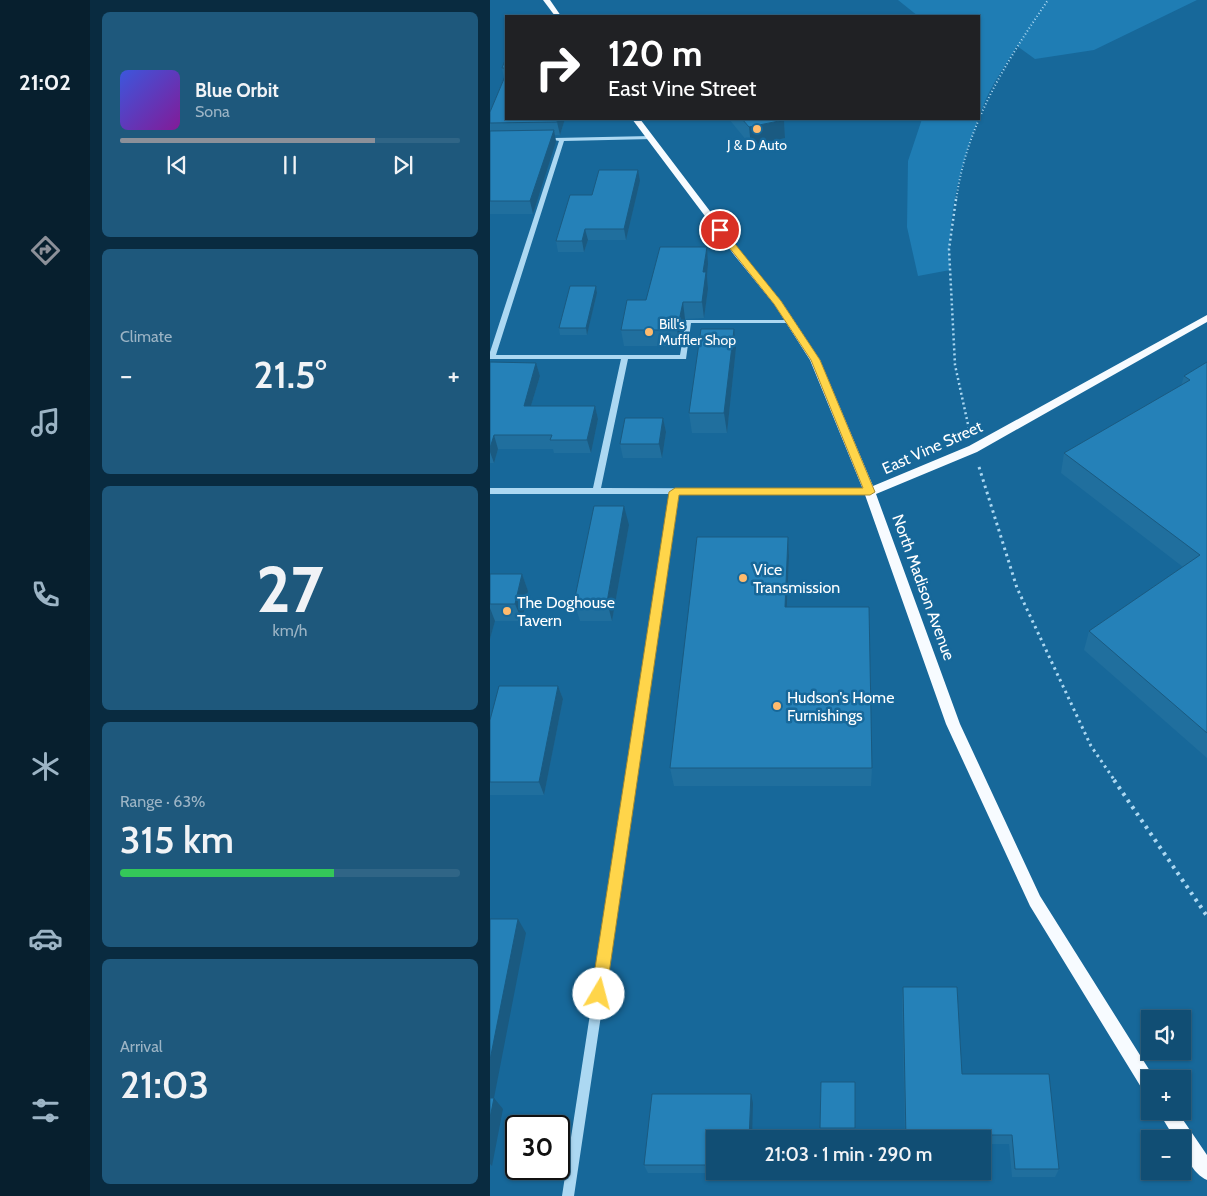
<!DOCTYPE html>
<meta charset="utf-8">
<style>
:root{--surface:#114e74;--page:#1e587c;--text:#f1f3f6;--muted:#9cb4c5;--line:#306586;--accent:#8c9099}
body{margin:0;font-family:Cabin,sans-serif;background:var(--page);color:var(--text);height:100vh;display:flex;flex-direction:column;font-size:19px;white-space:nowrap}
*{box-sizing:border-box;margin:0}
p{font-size:16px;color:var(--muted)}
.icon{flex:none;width:28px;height:28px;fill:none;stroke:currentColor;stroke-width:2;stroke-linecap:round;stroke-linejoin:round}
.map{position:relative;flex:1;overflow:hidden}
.panel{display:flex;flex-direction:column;gap:12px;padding:12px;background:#092b40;width:400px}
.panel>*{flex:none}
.banner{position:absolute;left:15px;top:15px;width:475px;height:105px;border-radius:0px;box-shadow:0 1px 4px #0004,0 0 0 1px var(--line);background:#202124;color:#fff;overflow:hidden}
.fabs{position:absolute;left:651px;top:1010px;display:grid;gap:10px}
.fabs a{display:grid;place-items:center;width:50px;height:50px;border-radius:0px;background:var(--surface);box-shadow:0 1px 4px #0004,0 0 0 1px var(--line);font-size:25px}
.speed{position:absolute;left:15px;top:1115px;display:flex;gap:10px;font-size:25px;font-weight:700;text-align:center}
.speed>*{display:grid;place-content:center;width:65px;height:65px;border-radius:50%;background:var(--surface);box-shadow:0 1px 4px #0004,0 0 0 1px var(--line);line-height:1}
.speed .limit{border:2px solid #111;border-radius:8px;background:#fff;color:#111}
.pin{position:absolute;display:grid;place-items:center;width:42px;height:42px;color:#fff;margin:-21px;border:2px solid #fff;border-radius:50%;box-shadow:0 1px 5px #0007}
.me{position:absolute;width:55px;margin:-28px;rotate:8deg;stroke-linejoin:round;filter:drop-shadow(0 0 4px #0008)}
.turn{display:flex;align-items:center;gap:18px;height:105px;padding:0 20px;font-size:22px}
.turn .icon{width:65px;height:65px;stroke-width:2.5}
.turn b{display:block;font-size:35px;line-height:42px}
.big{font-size:38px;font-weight:600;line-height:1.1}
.panel .card{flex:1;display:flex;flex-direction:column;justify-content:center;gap:8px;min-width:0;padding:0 18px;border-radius:8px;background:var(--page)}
.panel .dial{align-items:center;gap:0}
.dial b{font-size:65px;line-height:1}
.song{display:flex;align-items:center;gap:15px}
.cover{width:60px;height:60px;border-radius:8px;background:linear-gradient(135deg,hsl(230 70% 55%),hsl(290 70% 35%))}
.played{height:5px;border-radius:2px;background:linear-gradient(90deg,var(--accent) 75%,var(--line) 75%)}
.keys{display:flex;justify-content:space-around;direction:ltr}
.heat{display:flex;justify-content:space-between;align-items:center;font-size:28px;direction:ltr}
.charge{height:8px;border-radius:4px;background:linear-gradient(90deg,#34c759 63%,var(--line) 0)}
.trip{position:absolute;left:216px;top:1130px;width:285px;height:50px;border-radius:0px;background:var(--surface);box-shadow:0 1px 4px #0004,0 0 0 1px var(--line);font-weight:600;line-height:50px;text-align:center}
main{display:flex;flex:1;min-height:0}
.dock{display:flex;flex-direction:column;width:90px;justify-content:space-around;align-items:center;background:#071f2e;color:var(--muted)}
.dock .icon{width:35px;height:35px}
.dock .active{color:var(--accent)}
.dock b{font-size:22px;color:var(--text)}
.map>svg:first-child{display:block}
.green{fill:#1f7db4}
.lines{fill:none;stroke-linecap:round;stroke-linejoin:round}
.path-far3{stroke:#acd8f2;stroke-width:2;stroke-dasharray:1 2.5;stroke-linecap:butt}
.path-far2{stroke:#acd8f2;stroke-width:2.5;stroke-dasharray:2 3;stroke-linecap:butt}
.path-far1{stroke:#acd8f2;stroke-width:3;stroke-dasharray:2.5 4;stroke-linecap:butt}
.path{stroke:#acd8f2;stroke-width:4;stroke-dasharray:3 5;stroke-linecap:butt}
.minor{fill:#acd8f2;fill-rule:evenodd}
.major{fill:#f7fbff;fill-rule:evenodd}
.wall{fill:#206f9e}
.shaded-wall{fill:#1a5a81}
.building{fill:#2581b8;stroke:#1a5a81}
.route{fill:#ffd54a;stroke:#a68a30}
.poi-dot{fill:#ffbb6d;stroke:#17689a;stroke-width:2}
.labels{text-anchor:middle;stroke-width:5;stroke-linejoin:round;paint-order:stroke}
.far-poi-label{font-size:14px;fill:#fff;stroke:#17689a}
.street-label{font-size:16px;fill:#fff;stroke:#17689a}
.poi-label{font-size:16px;fill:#fff;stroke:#17689a;text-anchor:start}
</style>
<main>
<nav class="dock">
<b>21:02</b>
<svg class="icon active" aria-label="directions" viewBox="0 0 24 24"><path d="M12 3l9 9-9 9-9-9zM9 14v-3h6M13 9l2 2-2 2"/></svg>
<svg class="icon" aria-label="music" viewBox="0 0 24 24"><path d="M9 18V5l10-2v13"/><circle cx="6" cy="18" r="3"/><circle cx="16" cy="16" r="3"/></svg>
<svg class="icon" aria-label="phone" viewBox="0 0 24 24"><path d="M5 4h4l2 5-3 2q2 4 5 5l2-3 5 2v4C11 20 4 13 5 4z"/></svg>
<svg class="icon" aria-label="climate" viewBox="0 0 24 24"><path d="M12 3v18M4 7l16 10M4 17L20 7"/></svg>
<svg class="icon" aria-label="car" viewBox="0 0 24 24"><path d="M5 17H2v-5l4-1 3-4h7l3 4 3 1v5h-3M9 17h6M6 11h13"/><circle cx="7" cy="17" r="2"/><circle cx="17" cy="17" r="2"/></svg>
<svg class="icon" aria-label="filters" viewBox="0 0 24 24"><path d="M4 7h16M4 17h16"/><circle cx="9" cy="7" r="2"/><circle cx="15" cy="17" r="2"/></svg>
</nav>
<section class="panel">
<div class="card">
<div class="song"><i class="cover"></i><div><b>Blue Orbit</b><p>Sona</p></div></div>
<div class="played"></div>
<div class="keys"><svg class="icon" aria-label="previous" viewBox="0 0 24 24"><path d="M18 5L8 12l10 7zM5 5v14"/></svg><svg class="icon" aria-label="pause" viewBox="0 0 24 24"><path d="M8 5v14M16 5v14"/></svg><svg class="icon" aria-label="next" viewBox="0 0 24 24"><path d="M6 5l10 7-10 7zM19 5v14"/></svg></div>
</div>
<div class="card"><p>Climate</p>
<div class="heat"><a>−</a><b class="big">21.5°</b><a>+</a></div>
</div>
<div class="card dial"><b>27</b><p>km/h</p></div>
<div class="card"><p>Range · 63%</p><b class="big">315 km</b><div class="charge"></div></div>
<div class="card"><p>Arrival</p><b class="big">21:03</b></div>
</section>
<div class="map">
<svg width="717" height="1196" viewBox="0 0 717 1196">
<rect width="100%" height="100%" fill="#17689a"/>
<!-- green -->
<path class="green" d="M 408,0 L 707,0 L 604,50 L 545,59 L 527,46 C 517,63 504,81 496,99 C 474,153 456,212 460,270 L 428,276 L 417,227 L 418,161 L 432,119 L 489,119 L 489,16 L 428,16 Z"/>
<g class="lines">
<!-- path-far3 -->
<path class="path-far3" d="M 466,201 C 476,125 516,62 558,0"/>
<!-- path-far2 -->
<polyline class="path-far2" points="466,199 459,249 465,365 479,429"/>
<!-- path-far1 -->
<polyline class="path-far1" points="489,467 527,588 601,746 625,781"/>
<!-- path -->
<polyline class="path" points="624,780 717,916"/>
<!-- minor -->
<polygon class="minor" points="161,136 163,137 163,139 74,141 6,355 190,355 196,320 302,320 302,322 300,323 201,323 196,359 138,359 111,488 380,489 384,492 380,495 189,494 84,1196 72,1196 180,494 0,494 0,488 103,488 131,359 0,359 0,352 69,141 64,140 64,138"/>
<!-- major -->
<g class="major">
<polygon points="53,0 60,0 71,16 65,16"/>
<polygon points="142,119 150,119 251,252 291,301 330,360 383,486 479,446 717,315 717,322 487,452 386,494 470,724 550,896 665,1079 660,1079 660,1095 654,1092 540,906 456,724 374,492 320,360 284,304 245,256"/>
<path d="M 668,1111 L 687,1111 L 717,1155 L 717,1180 C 703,1174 692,1153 692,1139 L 685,1139 Z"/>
</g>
</g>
<!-- wall -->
<g class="wall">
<polygon points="16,58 16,119 75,119 70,135 65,135 66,142 43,214 0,214 0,112 14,78 12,68"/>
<polygon points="239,119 294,119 295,138 261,146"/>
<polygon points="150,181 136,240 98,240 94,252 68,252 66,241 102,195"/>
<polygon points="218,264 217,276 218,289 214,318 195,319 190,346 134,346 131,330"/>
<polygon points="106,286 107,293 97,335 70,335 69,328"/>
<polygon points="246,348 237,433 202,433 199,413"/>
<polygon points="0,362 46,363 50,376 41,406 105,406 108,419 101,453 64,453 63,449 8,449 4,463 0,463"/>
<polygon points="717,362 717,758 594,650 599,631 693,567 571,473 574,453 691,386 694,376"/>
<polygon points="173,418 176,432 172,458 133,458 130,444"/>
<polygon points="139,525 122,621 90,621 84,602"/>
<polygon points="298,537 299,556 297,607 382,768 381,786 184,786 180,768"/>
<polygon points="0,574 32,574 38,591 32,621 5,621 0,639"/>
<polygon points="68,686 73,699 54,795 0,795 0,720"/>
<polygon points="413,987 472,1074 569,1169 565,1177 522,1177 519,1144 492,1144 492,1139 415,1139 412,998"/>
<polygon points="365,1082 365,1132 331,1132 330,1128"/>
<polygon points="263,1103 225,1139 225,1171 260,1171 260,1173 158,1173 154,1165"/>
<polygon points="416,1171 474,1171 473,1174 416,1174"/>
</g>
<!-- shaded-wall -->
<g class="shaded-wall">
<polygon points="68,119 75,119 70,135 67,122"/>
<polygon points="294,120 295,138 261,146 259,127"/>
<polygon points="64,130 66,142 43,214 40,201"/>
<polygon points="148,170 150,181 136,240 134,229"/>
<polygon points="95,229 98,240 94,252 92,241"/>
<polygon points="217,247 218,264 217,276 218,289 214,318 212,302 213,272"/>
<polygon points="106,286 107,293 97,335 96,328"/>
<polygon points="193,302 195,319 190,346 187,330"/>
<polygon points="244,329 246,348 237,433 234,413"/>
<polygon points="46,363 50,376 37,419 34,406"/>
<polygon points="105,406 108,419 101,453 97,440"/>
<polygon points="173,418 176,432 172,458 169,444"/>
<polygon points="4,435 8,449 4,463 0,452 0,448"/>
<polygon points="134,506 139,525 122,621 117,602"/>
<polygon points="298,537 299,556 296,626 295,607"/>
<polygon points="32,574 38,591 32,621 25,604"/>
<polygon points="0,608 5,621 0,639"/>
<polygon points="68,686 73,699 54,795 49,782"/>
<polygon points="28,919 36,933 4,1098 13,1109 2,1166 0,1164 0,1060"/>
<polygon points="261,1094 263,1103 262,1139 259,1139"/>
</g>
<!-- building -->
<g class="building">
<polygon points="16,58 16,68 12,68"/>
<polygon points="16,74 16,119 68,119 67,122 0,123 0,112"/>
<polygon points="252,119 294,119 294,120 259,127"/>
<polygon points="64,130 40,201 0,201 0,131"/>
<polygon points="109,170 148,170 134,229 95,229 92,241 66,241 80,195 102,195"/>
<polygon points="170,247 217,247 213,272 216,272 212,302 193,302 187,330 131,330 137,300 156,300"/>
<polygon points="80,286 106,286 96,328 69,328"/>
<polygon points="211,329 244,329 234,413 199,413"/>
<polygon points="0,362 46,363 34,406 105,406 97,440 60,440 62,435 4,435 0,448"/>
<polygon points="717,362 717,733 599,631 710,555 574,453 700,380 694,376"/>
<polygon points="135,418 173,418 169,444 130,444"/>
<polygon points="104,506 134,506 117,602 84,602"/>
<polygon points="207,537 298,537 295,607 379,607 382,768 180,768"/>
<polygon points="0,574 32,574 25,604 0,604"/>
<polygon points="9,686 68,686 49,782 0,782 0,720"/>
<polygon points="0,919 28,919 0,1060"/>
<polygon points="413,987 467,987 472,1074 559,1074 569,1169 525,1169 522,1135 474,1135 474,1139 416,1139"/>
<polygon points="331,1082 365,1082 365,1128 330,1128"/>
<polygon points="162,1094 261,1094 259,1139 225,1139 225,1165 154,1165"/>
<polygon points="0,1098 4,1098 0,1118"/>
</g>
<!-- route -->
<polygon class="route" points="227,229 233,229 291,301 330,360 385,492 380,495 189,495 116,994 114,999 109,1002 104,999 101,994 179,492 185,488 373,488 321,360 284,304 227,232"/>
<!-- markers -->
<g class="poi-dot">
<circle cx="267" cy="129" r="5"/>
<circle cx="159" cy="332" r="5"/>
<circle cx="253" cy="578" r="5"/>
<circle cx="17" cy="611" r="5"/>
<circle cx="287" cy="706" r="5"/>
</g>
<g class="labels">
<!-- far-poi labels -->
<g class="far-poi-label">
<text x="267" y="150">J &amp; D Auto</text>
<text x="169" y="329" text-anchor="start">Bill's<tspan x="169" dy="16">Muffler Shop</tspan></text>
</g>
<!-- street labels -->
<g class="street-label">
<text transform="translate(442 447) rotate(-24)" y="6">East Vine Street</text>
<text transform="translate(434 587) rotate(70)" y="6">North Madison Avenue</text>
</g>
<!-- poi labels -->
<g class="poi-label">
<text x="263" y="575">Vice<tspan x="263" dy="18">Transmission</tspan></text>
<text x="27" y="608">The Doghouse<tspan x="27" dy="18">Tavern</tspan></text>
<text x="297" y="703">Hudson's Home<tspan x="297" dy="18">Furnishings</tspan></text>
</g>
</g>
</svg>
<div class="fabs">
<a><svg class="icon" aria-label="sound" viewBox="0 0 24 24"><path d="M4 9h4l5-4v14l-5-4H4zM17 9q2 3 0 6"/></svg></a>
<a>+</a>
<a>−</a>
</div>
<div class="speed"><div class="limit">30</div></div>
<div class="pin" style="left:230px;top:230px;background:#d93025"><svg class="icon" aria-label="arrive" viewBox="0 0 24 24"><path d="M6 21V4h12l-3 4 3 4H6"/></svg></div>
<svg class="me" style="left:109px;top:994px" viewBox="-20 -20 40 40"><circle r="19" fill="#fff"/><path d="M0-13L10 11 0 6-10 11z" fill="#ffd54a"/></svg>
<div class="trip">21:03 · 1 min · 290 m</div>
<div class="banner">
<div class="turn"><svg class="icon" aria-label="right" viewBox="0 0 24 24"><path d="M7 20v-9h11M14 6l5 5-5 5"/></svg><div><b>120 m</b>East Vine Street</div></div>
</div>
</div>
</main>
